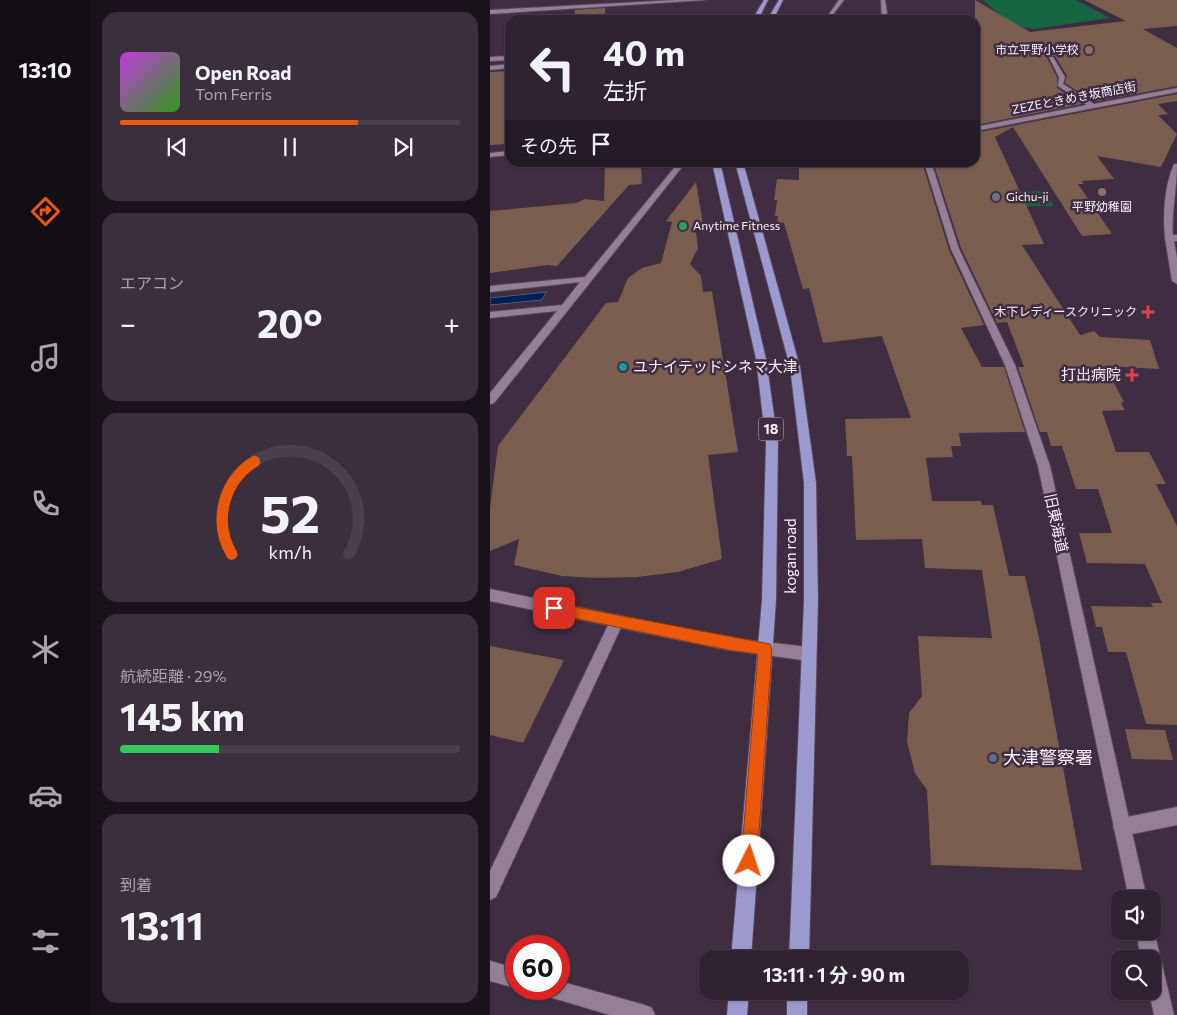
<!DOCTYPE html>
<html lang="ja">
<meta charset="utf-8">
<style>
:root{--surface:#2f2231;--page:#3b2f3d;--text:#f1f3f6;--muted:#a7a4ab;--line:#4a3f4d;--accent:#ea580c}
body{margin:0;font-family:Commissioner,"Noto Sans JP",sans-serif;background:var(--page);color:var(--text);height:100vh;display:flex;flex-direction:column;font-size:19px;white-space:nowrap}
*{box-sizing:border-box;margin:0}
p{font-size:16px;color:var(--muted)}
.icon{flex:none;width:28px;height:28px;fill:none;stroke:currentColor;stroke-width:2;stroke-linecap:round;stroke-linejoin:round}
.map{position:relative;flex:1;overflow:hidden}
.drawer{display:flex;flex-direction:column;gap:12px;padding:12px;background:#1a131b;width:400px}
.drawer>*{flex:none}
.hud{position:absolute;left:15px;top:15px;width:475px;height:152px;border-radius:15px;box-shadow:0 1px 4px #0004,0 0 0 1px var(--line);background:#2f2231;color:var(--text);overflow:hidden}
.buttons{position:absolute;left:621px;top:890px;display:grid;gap:10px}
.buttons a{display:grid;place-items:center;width:50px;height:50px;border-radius:10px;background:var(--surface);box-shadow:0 1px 4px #0004,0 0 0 1px var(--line);font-size:25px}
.speed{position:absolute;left:15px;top:935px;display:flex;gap:10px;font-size:25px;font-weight:700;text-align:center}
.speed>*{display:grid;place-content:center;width:65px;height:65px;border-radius:50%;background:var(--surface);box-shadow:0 1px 4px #0004,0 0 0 1px var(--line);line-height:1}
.speed .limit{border:8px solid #d22;background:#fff;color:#111}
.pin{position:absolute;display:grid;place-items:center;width:42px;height:42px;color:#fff;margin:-21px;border-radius:10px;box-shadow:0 2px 8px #0006}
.me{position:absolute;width:55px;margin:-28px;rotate:4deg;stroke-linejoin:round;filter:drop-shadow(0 0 4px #0008)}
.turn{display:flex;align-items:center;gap:18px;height:105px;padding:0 15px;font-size:22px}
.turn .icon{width:65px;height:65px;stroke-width:2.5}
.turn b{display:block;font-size:35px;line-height:42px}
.then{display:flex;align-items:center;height:48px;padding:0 15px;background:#0003;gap:10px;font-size:19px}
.big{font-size:38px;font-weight:700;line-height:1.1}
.drawer .card{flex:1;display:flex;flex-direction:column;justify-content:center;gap:8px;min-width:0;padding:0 18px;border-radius:15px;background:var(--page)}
.drawer .dial{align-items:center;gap:0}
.dial svg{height:130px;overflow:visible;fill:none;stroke:var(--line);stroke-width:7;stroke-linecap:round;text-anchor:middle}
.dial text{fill:var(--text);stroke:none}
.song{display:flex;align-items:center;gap:15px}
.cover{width:60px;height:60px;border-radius:8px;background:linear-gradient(135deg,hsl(290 70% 55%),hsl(110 70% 35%))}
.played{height:5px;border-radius:2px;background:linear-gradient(90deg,var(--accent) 70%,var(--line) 70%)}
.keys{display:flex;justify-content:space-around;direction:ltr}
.heat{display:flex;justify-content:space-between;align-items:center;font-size:28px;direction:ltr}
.charge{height:8px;border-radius:4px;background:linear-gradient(90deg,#34c759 29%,var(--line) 0)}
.trip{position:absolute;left:209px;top:950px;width:270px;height:50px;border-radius:15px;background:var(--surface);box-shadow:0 1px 4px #0004,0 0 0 1px var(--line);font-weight:700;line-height:50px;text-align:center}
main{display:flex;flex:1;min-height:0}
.tabs{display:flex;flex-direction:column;width:90px;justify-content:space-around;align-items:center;background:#130e14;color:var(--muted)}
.tabs .icon{width:35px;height:35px}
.tabs .selected{color:var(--accent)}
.tabs b{font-size:22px;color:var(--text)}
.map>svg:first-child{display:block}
.green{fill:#166543}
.water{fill:#011f51;stroke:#4c5d84}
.building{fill:#795d4f}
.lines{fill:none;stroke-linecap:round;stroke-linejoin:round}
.street-casing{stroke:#59495b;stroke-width:2}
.secondary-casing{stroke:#59495b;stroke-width:2}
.primary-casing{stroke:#59495b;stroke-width:2}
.street{fill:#947f96;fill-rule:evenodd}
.secondary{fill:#947f96;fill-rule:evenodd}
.primary{fill:#9c99ce;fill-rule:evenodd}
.route{fill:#ea580c;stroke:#983908}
.education-dot{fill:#8d6e63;stroke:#3f2d41;stroke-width:2}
.worship-dot{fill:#6b7280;stroke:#3f2d41;stroke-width:2}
.leisure-dot{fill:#2e9e5b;stroke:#3f2d41;stroke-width:2}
.health-dot{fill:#e0444e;stroke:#3f2d41;stroke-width:2}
.culture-dot{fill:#0f9aa8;stroke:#3f2d41;stroke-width:2}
.service-dot{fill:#5c6f8a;stroke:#3f2d41;stroke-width:2}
.labels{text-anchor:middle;stroke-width:5;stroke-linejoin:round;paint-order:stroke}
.far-poi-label{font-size:12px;fill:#fbeffc;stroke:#3f2d41;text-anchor:end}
.far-street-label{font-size:12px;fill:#fbeffc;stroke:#3f2d41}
.shield{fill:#3f2d41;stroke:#c3b5c4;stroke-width:1}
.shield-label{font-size:14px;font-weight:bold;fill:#fbeffc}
.poi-label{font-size:15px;fill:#fbeffc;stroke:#3f2d41;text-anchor:start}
.street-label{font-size:15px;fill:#fbeffc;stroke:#3f2d41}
.near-poi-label{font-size:18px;fill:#fbeffc;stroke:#3f2d41;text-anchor:start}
</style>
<main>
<nav class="tabs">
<b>13:10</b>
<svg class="icon selected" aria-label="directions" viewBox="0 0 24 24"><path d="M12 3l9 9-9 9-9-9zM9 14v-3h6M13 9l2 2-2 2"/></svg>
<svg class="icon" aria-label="music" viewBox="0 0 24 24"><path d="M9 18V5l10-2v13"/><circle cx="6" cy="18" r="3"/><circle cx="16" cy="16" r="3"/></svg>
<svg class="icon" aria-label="phone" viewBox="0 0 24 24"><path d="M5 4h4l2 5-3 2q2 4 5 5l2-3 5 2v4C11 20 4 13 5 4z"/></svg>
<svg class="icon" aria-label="climate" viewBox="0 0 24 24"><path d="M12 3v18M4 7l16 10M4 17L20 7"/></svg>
<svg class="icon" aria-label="car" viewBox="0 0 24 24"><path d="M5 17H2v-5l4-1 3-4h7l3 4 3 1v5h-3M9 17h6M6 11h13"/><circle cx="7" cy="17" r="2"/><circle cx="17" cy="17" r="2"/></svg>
<svg class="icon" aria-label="filters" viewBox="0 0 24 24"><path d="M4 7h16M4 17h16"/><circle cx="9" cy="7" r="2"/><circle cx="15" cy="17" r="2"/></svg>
</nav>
<section class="drawer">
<div class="card">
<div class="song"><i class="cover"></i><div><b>Open Road</b><p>Tom Ferris</p></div></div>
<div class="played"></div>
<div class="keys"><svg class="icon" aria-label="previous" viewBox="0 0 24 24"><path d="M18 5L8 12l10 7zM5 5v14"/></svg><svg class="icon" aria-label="pause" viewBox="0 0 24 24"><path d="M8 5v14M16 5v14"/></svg><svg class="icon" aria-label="next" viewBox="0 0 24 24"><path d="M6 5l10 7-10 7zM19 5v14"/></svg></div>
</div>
<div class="card"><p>エアコン</p>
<div class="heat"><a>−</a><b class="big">20°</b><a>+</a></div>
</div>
<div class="card dial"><svg viewBox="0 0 100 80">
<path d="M14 69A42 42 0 1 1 86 69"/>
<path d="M14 69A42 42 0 0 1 28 12" stroke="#ea580c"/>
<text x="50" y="56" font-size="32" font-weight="700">52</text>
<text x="50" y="72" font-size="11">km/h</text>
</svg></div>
<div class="card"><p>航続距離 · 29%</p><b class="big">145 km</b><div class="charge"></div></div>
<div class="card"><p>到着</p><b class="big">13:11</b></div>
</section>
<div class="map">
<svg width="687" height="1015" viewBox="0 0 687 1015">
<rect width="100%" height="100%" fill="#3f2d41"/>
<!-- green -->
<g class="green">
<polygon points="493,0 586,0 620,18 543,29 522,25"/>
<polygon points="554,191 564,206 515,207 494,193"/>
</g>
<!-- water -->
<polygon class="water" points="57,292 51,300 0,305 0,298"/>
<!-- building -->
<g class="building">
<polygon points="485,0 540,32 636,21 594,0 687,0 687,26 653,29 687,48 687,86 604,102 575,83 577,76 565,56 559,55 557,58 567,77 567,88 592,104 491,124 485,119 485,69 491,69 485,48"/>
<polygon points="115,8 115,20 84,20 85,10"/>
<polygon points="20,71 20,144 0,145 0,72"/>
<polygon points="687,94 687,101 668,104 678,114 668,115 687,134 671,167 607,156 624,179 591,181 594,184 588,184 622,234 592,236 523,127 505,137 504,135 554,244 532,245 590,335 604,331 610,337 660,340 669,369 615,366 634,402 631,403 635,410 612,411 626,452 659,452 676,484 666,484 687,526 687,725 656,724 636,652 618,652 612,627 606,627 601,606 663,607 661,603 672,603 655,564 597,563 589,533 622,533 608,489 586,489 572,446 561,446 557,432 550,432 528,367 534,367 517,322 507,323 471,248 443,162 485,162 485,133"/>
<polygon points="115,162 151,162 152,184 139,185 67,266 58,265 0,273 0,211 86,203 95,199 114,201"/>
<polygon points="309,162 432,162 459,250 494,325 471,328 492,367 514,367 535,432 469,433 471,446 461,446 463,457 436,458 442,501 491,501 492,505 503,505 519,576 535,576 549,638 592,870 441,865 437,790 425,773 417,742 419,713 432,696 428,636 502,638 492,570 435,568 432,539 366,540 362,456 357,456 355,419 421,418 392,336 333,343 319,288 313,289 294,223 287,223 288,216 285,216 287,200 284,200 287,179 309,180"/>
<polygon points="206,182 213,224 205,225 208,248 200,264 211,276 213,292 222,291 248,452 218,455 232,559 188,572 147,577 108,578 72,576 24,565 29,539 0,551 0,508 8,446 116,303 128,302 138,278 152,268 171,263 182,222 176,221"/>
<polygon points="0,646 74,660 33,743 0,735"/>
<polygon points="635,729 675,730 683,760 642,759"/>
</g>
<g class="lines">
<!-- street casing -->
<g class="street-casing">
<g id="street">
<polygon points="349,0 354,0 341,17 337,17"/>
<polygon points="391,0 395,0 398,20 392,20"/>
<polygon points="559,57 563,57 575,77 573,84 604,104 687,88 687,92 485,131 485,127 597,105 568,86 569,77"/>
<polygon points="20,151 20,155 0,157 0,153"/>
<polygon points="434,162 441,162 469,249 525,365 560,466 657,899 639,899 548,466 515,365 461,249"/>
<path d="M 684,164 L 687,164 C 687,189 681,213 683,238 L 679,241 L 675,238 C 673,214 674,187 684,164 Z"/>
<polygon points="127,615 132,617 134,621 6,897 0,900 0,871 122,617"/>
<polygon points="662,926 664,931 684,1015 664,1015 659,991 662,991 662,959 651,959 646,931 662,931"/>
<polygon points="0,961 26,968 26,988 0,981"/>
<polygon points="69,981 155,1005 162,1008 165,1015 120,1015 56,996 53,989 69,989"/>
</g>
</g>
<!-- secondary casing -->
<g class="secondary-casing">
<g id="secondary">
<polygon points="187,0 215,0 0,14 0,10"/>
<polygon points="20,56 20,60 0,61 0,57"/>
<polygon points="20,64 20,68 0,70 0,66"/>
<polygon points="189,162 196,162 4,403 0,404 0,393 67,311 0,318 0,312 72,305 90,282 0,292 0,286 95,277"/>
<polygon points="679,235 687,235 687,241 684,241 687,258 687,284 682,281 675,238"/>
<polygon points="0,589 238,638 319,647 324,649 326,654 324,659 319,661 238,650 0,601"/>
<polygon points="687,807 687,825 632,836 626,833 623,827 626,821 632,818"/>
</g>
</g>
<!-- primary casing -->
<g class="primary-casing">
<g id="primary">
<polygon points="274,0 278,0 268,20 262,20"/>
<polygon points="289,0 293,0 283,20 277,20"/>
<polygon points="222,162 230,162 276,359 288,443 286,600 261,959 241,959 272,600 276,443 266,359"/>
<polygon points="245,162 253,162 310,367 326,483 328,600 319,959 299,959 314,600 314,483 300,367"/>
<polygon points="239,991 259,991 257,1015 237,1015"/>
<rect x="297" y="991" width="20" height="24"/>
</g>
</g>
<!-- street -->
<use href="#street" class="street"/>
<!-- secondary -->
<use href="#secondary" class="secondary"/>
<!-- primary -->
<use href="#primary" class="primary"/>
</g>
<!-- route -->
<polygon class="route" points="64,603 280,644 282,649 267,861 265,866 259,869 253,866 251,861 268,654 238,650 64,614 58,608"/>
<!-- markers -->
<g class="education-dot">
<circle cx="599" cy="50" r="5"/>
<circle cx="612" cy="192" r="5"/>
</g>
<circle class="worship-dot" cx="506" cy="197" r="5"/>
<circle class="leisure-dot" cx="193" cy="226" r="5"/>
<g class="health-dot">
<path d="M655.5 304.5h5v5h5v5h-5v5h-5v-5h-5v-5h5z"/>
<path d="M639.5 367.5h5v5h5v5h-5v5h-5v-5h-5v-5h5z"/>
</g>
<circle class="culture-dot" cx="133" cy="367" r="5"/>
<circle class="service-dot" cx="503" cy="758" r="5"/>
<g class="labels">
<!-- far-poi labels -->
<g class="far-poi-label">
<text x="589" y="54">市立平野小学校</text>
<text x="516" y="201" text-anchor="start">Gichu-ji</text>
<text x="612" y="211" text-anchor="middle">平野幼稚園</text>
<text x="203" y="230" text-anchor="start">Anytime Fitness</text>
<text x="647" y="316">木下レディースクリニック</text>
</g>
<!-- far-street labels -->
<g class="far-street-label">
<text transform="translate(584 98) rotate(-11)" y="4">ZEZEときめき坂商店街</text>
</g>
<!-- shield labels -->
<rect class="shield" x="268.5" y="417.5" width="25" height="23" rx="4"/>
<g class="shield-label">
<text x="281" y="434">18</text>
</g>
<!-- poi labels -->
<g class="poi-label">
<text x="143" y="372">ユナイテッドシネマ大津</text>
<text x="631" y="380" text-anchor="end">打出病院</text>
</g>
<!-- street labels -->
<g class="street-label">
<text transform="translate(566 523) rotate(78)" y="5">旧東海道</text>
<text transform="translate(301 556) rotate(-90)" y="5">kogan road</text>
</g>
<!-- near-poi labels -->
<g class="near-poi-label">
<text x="513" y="764">大津警察署</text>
</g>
</g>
</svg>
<div class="buttons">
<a><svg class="icon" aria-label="sound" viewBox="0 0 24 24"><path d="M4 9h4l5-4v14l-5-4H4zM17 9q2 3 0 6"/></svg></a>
<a><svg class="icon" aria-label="search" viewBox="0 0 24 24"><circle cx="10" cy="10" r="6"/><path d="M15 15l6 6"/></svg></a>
</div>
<div class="speed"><div class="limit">60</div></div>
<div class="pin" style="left:64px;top:608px;background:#d93025"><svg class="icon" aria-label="arrive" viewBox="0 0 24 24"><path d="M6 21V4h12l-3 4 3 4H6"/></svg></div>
<svg class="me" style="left:259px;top:861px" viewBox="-20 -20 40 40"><circle r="19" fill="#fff"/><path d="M0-13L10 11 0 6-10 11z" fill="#ea580c"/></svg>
<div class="trip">13:11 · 1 分 · 90 m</div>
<div class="hud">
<div class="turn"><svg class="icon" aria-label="left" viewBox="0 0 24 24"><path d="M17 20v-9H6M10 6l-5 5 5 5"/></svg><div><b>40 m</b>左折</div></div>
<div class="then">その先<svg class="icon" aria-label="arrive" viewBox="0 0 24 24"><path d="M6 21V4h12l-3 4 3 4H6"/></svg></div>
</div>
</div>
</main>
